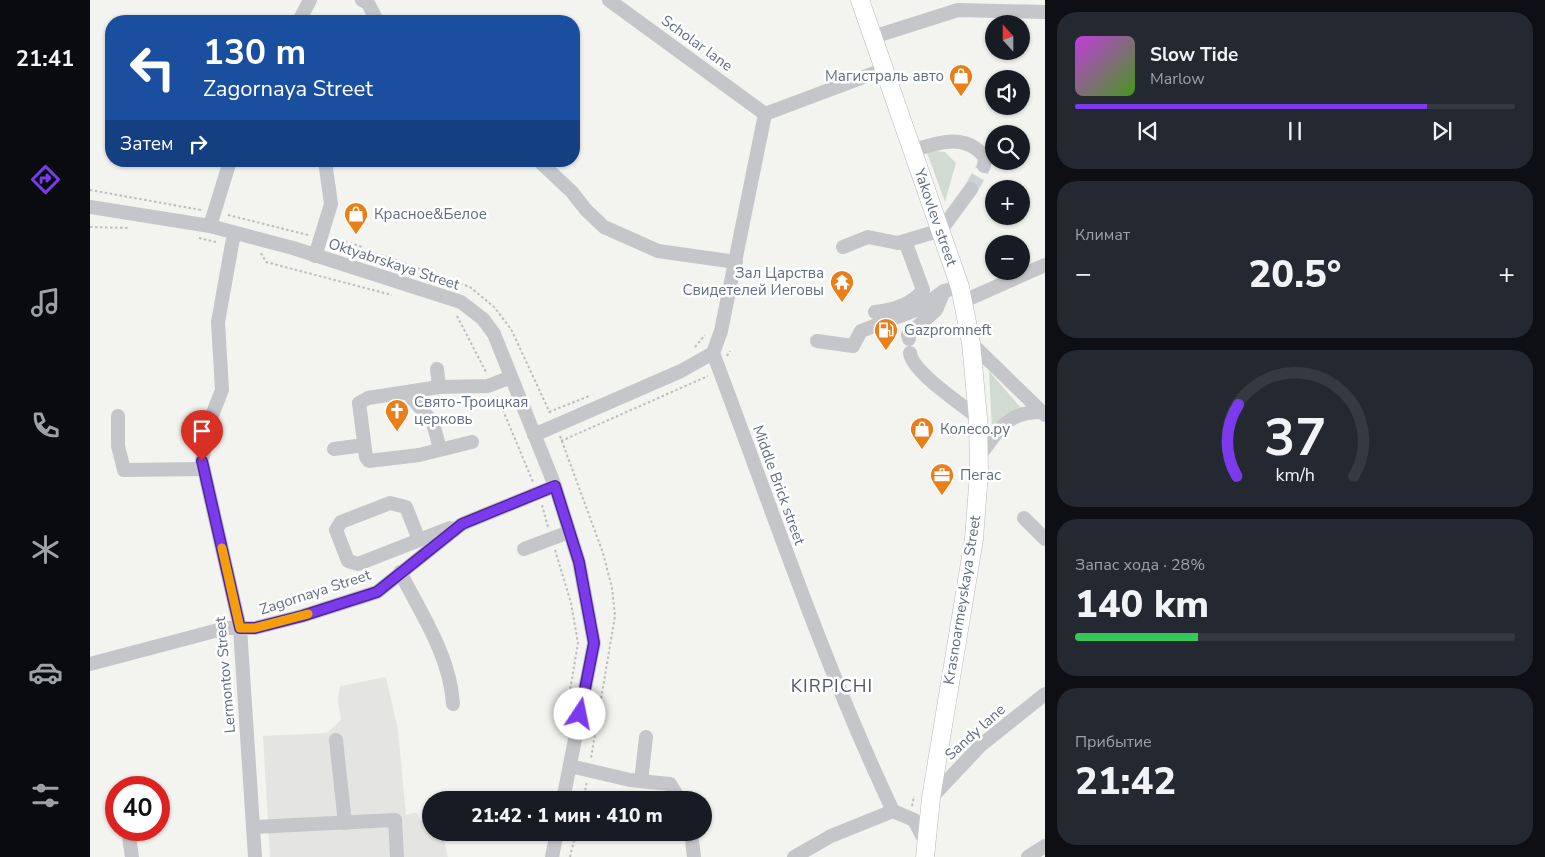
<!DOCTYPE html>
<html lang="ru">
<meta charset="utf-8">
<style>
:root{--surface:#171b24;--page:#242831;--text:#f1f3f6;--muted:#9ea1a6;--line:#363941;--accent:#7c3aed}
body{margin:0;font-family:"Nunito Sans",sans-serif;background:var(--page);color:var(--text);height:100vh;display:flex;flex-direction:column;font-size:19px;white-space:nowrap}
*{box-sizing:border-box;margin:0}
p{font-size:16px;color:var(--muted)}
.icon{flex:none;width:28px;height:28px;fill:none;stroke:currentColor;stroke-width:2;stroke-linecap:round;stroke-linejoin:round}
.map{position:relative;flex:1;overflow:hidden}
.drawer{display:flex;flex-direction:column;gap:12px;padding:12px;background:#0d0f14;width:500px}
.drawer>*{flex:none}
.banner{position:absolute;left:15px;top:15px;width:475px;height:152px;border-radius:20px;box-shadow:0 1px 4px #0004;background:#1a4fa0;color:#fff;overflow:hidden}
.needle{width:32px;rotate:339deg}
.controls{position:absolute;left:895px;top:15px;display:grid;gap:10px}
.controls a{display:grid;place-items:center;width:45px;height:45px;border-radius:50%;background:var(--surface);box-shadow:0 1px 4px #0004;font-size:25px}
.speed{position:absolute;left:15px;top:776px;display:flex;gap:10px;font-size:25px;font-weight:700;text-align:center}
.speed>*{display:grid;place-content:center;width:65px;height:65px;border-radius:50%;background:var(--surface);box-shadow:0 1px 4px #0004;line-height:1}
.speed .limit{border:8px solid #d22;background:#fff;color:#111}
.pin{position:absolute;display:grid;place-items:center;width:42px;height:42px;color:#fff;margin:-51px -21px;border-radius:50% 50% 50% 0;rotate:-45deg;box-shadow:0 0 5px #0007}
.pin .icon{rotate:45deg}
.me{position:absolute;width:55px;margin:-28px;rotate:11deg;stroke-linejoin:round;filter:drop-shadow(0 0 4px #0008)}
.turn{display:flex;align-items:center;gap:18px;height:105px;padding:0 15px;font-size:22px}
.turn .icon{width:65px;height:65px;stroke-width:2.5}
.turn b{display:block;font-size:35px;line-height:42px}
.then{display:flex;align-items:center;height:48px;padding:0 15px;background:#0003;gap:10px;font-size:19px}
.big{font-size:38px;font-weight:800;line-height:1.1}
.drawer .tile{flex:1;display:flex;flex-direction:column;justify-content:center;gap:8px;min-width:0;padding:0 18px;border-radius:20px;background:var(--page)}
.drawer .dial{align-items:center;gap:0}
.dial svg{height:130px;overflow:visible;fill:none;stroke:var(--line);stroke-width:7;stroke-linecap:round;text-anchor:middle}
.dial text{fill:var(--text);stroke:none}
.song{display:flex;align-items:center;gap:15px}
.cover{width:60px;height:60px;border-radius:8px;background:linear-gradient(135deg,hsl(290 70% 55%),hsl(100 70% 35%))}
.played{height:5px;border-radius:2px;background:linear-gradient(90deg,var(--accent) 80%,var(--line) 80%)}
.keys{display:flex;justify-content:space-around;direction:ltr}
.heat{display:flex;justify-content:space-between;align-items:center;font-size:28px;direction:ltr}
.charge{height:8px;border-radius:4px;background:linear-gradient(90deg,#34c759 28%,var(--line) 0)}
.trip{position:absolute;left:332px;top:791px;width:290px;height:50px;border-radius:25px;background:var(--surface);box-shadow:0 1px 4px #0004;font-weight:800;line-height:50px;text-align:center}
main{display:flex;flex:1;min-height:0}
.tabs{display:flex;flex-direction:column;width:90px;justify-content:space-around;align-items:center;background:#090b0e;color:var(--muted)}
.tabs .icon{width:35px;height:35px}
.tabs .on{color:var(--accent)}
.tabs b{font-size:22px;color:var(--text)}
.map>svg:first-child{display:block}
.built{fill:#e4e5e3}
.green{fill:#d2dbd1}
.lines{fill:none;stroke-linecap:round;stroke-linejoin:round}
.minor-tunnel{stroke:#cfd2d4;stroke-width:14;stroke-dasharray:14 7;stroke-linecap:butt}
.major-casing{stroke:#b6b8bd;stroke-width:19}
.path{stroke:#bbbcbf;stroke-width:2;stroke-dasharray:2.5 2.5;stroke-linecap:butt}
.minor{stroke:#c4c6ca;stroke-width:14}
.major{stroke:#fff;stroke-width:18}
.route-casing{stroke:#51269a;stroke-width:12}
.route{stroke:#7c3aed;stroke-width:9}
.slow{stroke:#f59e0b;stroke-width:9}
.labels{text-anchor:middle;stroke-width:5;stroke-linejoin:round;paint-order:stroke}
.street-label{font-size:15px;fill:#626c82;stroke:#fff}
.poi-label{font-size:15px;fill:#626c82;stroke:#fff;text-anchor:start}
.quarter-label{font-size:18px;letter-spacing:1px;fill:#505767;stroke:#fff}
</style>
<main>
<nav class="tabs">
<b>21:41</b>
<svg class="icon on" aria-label="directions" viewBox="0 0 24 24"><path d="M12 3l9 9-9 9-9-9zM9 14v-3h6M13 9l2 2-2 2"/></svg>
<svg class="icon" aria-label="music" viewBox="0 0 24 24"><path d="M9 18V5l10-2v13"/><circle cx="6" cy="18" r="3"/><circle cx="16" cy="16" r="3"/></svg>
<svg class="icon" aria-label="phone" viewBox="0 0 24 24"><path d="M5 4h4l2 5-3 2q2 4 5 5l2-3 5 2v4C11 20 4 13 5 4z"/></svg>
<svg class="icon" aria-label="climate" viewBox="0 0 24 24"><path d="M12 3v18M4 7l16 10M4 17L20 7"/></svg>
<svg class="icon" aria-label="car" viewBox="0 0 24 24"><path d="M5 17H2v-5l4-1 3-4h7l3 4 3 1v5h-3M9 17h6M6 11h13"/><circle cx="7" cy="17" r="2"/><circle cx="17" cy="17" r="2"/></svg>
<svg class="icon" aria-label="filters" viewBox="0 0 24 24"><path d="M4 7h16M4 17h16"/><circle cx="9" cy="7" r="2"/><circle cx="15" cy="17" r="2"/></svg>
</nav>
<div class="map">
<svg width="955" height="857" viewBox="0 0 955 857">
<rect width="100%" height="100%" fill="#f3f4f0"/>
<!-- built -->
<polygon class="built" points="296,677 308,730 316,815 327,812 330,821 341,818 341,832 352,833 358,857 180,857 173,736 237,733 251,720 248,700 250,686"/>
<!-- green -->
<g class="green">
<polygon points="836,150 855,152 866,163 855,202"/>
<polygon points="899,371 932,409 914,415 902,431"/>
</g>
<g class="lines">
<!-- minor-tunnel -->
<polyline class="minor-tunnel" points="881,189 894,166"/>
<!-- major casing -->
<g class="major-casing">
<g id="major">
<path id="s1" d="M 770,0 L 870,287 L 881,343 L 888,418 L 889,473 L 884,539 L 841,798 L 835,857"/>
</g>
</g>
<!-- path -->
<g class="path">
<polyline points="0,190 111,210"/>
<polyline points="138,215 218,235"/>
<polyline points="0,227 40,228"/>
<polyline points="109,238 126,242"/>
<polyline points="255,241 272,247"/>
<polyline points="242,242 294,256 380,287 404,307 421,329 460,413"/>
<polyline points="171,253 176,262 302,295"/>
<polyline points="367,316 397,374"/>
<polyline points="605,347 615,335"/>
<polyline points="637,356 640,351"/>
<polyline points="407,396 443,482"/>
<polyline points="459,412 499,396"/>
<polyline points="470,436 513,553 522,588 525,616 501,758"/>
<polyline points="471,441 618,376"/>
<polyline points="452,505 458,527"/>
<polyline points="465,550 481,603 488,643 478,702"/>
<polyline points="493,800 497,782"/>
<polyline points="822,806 824,796"/>
<polyline points="480,857 486,832"/>
</g>
<!-- minor -->
<g class="minor">
<polyline points="272,0 278,3 287,21"/>
<polyline points="519,0 675,114"/>
<polyline points="209,21 220,0"/>
<polyline points="783,37 868,10 955,12"/>
<path d="M 675,114 L 631,331 L 623,353 C 681,506 733,663 803,811 L 824,820 L 835,841"/>
<polyline points="675,114 795,69"/>
<path d="M 824,150 C 850,142 875,133 895,157 L 894,166"/>
<polyline points="449,161 482,192 496,210 514,227 568,251 646,262"/>
<polyline points="0,207 120,226 203,248 371,302 393,319 404,334 465,486 489,562 504,643 473,800"/>
<polyline points="120,226 140,161"/>
<polyline points="144,233 128,322 132,390 119,423 112,461 150,628 165,857"/>
<polyline points="753,247 778,237 808,243 851,230 881,189"/>
<polyline points="225,256 241,204 235,161"/>
<polyline points="874,301 955,265"/>
<path d="M 785,312 C 804,310 822,305 833,290 L 815,241"/>
<polyline points="819,339 818,335 846,310 854,291"/>
<polyline points="727,341 763,346 771,331 831,308 854,291 870,287"/>
<polyline points="881,343 955,415"/>
<path d="M 820,353 C 822,372 872,404 888,418"/>
<polyline points="347,369 349,387"/>
<polyline points="317,392 343,423 350,449"/>
<polyline points="28,416 28,446 34,470 114,469"/>
<polyline points="444,435 591,371 623,353"/>
<polyline points="382,442 329,455 279,461 276,457 269,403 278,398 349,387 398,386 421,377"/>
<polyline points="244,449 274,445"/>
<path d="M 889,456 C 910,430 915,412 952,412"/>
<polyline points="934,518 955,539"/>
<polyline points="329,540 316,507 300,503 251,522 246,530 258,561 268,564 360,528"/>
<polyline points="434,549 479,532"/>
<path d="M 310,572 C 332,615 360,656 363,704"/>
<polyline points="0,664 136,628 165,628 212,616 287,592 372,524 465,486"/>
<polyline points="246,740 255,823"/>
<polyline points="480,766 540,780 580,784 590,800"/>
<polyline points="551,781 556,737"/>
<polyline points="841,798 891,745 955,694"/>
<polyline points="163,827 305,820 307,857"/>
<polyline points="38,830 42,857"/>
<polyline points="601,832 604,857"/>
<polyline points="462,857 467,832"/>
<polyline points="704,857 741,836 803,811"/>
<polyline points="938,857 955,846"/>
</g>
<!-- major -->
<use href="#major" class="major"/>
</g>
<g class="lines">
<!-- route casing -->
<g class="route-casing">
<polyline id="route" points="112,461 150,628 165,628 212,616 287,592 372,524 465,486 489,562 504,643 490,714"/>
</g>
<!-- route -->
<use href="#route" class="route"/>
<!-- slow -->
<polyline class="slow" points="132,548 150,628 165,628 218,614"/>
</g>
<!-- icons -->
<defs>
<g id="shop-pin" transform="scale(1.25)"><path d="M0 17L-7.5 6A9.5 9.5 0 1 1 7.5 6Z" fill="#ea7f1a" stroke="#fff"/><path d="M-5-2.5h2.3a2.7 3.5 0 0 1 5.4 0H5L5.5 6h-11ZM-1.5-2.5h3a1.5 2.3 0 0 0-3 0Z" fill="#fff"/></g>
<g id="temple-pin" transform="scale(1.25)"><path d="M0 17L-7.5 6A9.5 9.5 0 1 1 7.5 6Z" fill="#ea7f1a" stroke="#fff"/><path d="M0-6L5-2H3V0L6.5 2.5H4V6H1.5V3h-3V6H-4V2.5H-6.5L-3 0V-2H-5Z" fill="#fff"/></g>
<g id="fuel-pin" transform="scale(1.25)"><path d="M0 17L-7.5 6A9.5 9.5 0 1 1 7.5 6Z" fill="#ea7f1a" stroke="#fff"/><path d="M-5.5-6h7V0h2V4h1.3V-2.5L3-4.5l.8-.8L6-3V5H2.5V1h-1V6h-7ZM-4.2-4.7v3.2H.2V-4.7Z" fill="#fff"/></g>
<g id="church-pin" transform="scale(1.25)"><path d="M0 17L-7.5 6A9.5 9.5 0 1 1 7.5 6Z" fill="#ea7f1a" stroke="#fff"/><path d="M-1.2-6h2.4v3.5h3.3v2.4h-3.3V6h-2.4V-.1h-3.3v-2.4h3.3Z" fill="#fff"/></g>
<g id="office-pin" transform="scale(1.25)"><path d="M0 17L-7.5 6A9.5 9.5 0 1 1 7.5 6Z" fill="#ea7f1a" stroke="#fff"/><path d="M-6-3h4V-5.5h4V-3h4V5H-6ZM-1-4.5V-3h2v-1.5ZM-6 0V1H6V0Z" fill="#fff"/></g>
</defs>
<g fill-rule="evenodd">
<use href="#shop-pin" x="871" y="76"/>
<use href="#shop-pin" x="266" y="214"/>
<use href="#temple-pin" x="752" y="282"/>
<use href="#fuel-pin" x="796" y="330"/>
<use href="#church-pin" x="307" y="411"/>
<use href="#shop-pin" x="832" y="429"/>
<use href="#office-pin" x="852" y="475"/>
</g>
<g class="labels">
<!-- street labels -->
<g class="street-label">
<text transform="translate(607 43) rotate(36)" y="5">Scholar lane</text>
<text dy="5" stroke="none"><textPath href="#s1" startOffset="230">Yakovlev street</textPath></text>
<text transform="translate(304 264) rotate(18)" y="5">Oktyabrskaya Street</text>
<text transform="translate(689 485) rotate(70)" y="5">Middle Brick street</text>
<text transform="translate(225 592) rotate(-18)" y="5">Zagornaya Street</text>
<text transform="translate(872 600) rotate(-81)" y="5">Krasnoarmeyskaya Street</text>
<text transform="translate(135 675) rotate(-95)" y="5">Lermontov Street</text>
<text transform="translate(885 732) rotate(-42)" y="5">Sandy lane</text>
</g>
<!-- poi labels -->
<g class="poi-label">
<text x="854" y="81" text-anchor="end">Магистраль авто</text>
<text x="284" y="219">Красное&amp;Белое</text>
<text x="734" y="278" text-anchor="end">Зал Царства<tspan x="734" dy="17">Свидетелей Иеговы</tspan></text>
<text x="814" y="335">Gazpromneft</text>
<text x="324" y="407">Свято-Троицкая<tspan x="324" dy="17">церковь</tspan></text>
<text x="850" y="434">Колесо.ру</text>
<text x="870" y="480">Пегас</text>
</g>
<!-- quarter labels -->
<g class="quarter-label">
<text x="742" y="692">KIRPICHI</text>
</g>
</g>
</svg>
<div class="controls">
<a><svg class="needle" viewBox="-14 -14 28 28"><path d="M0-13l5 13h-10z" fill="#e53935"/><path d="M0 13l5-13h-10z" fill="#9ea1a6"/></svg></a>
<a><svg class="icon" aria-label="sound" viewBox="0 0 24 24"><path d="M4 9h4l5-4v14l-5-4H4zM17 9q2 3 0 6"/></svg></a>
<a><svg class="icon" aria-label="search" viewBox="0 0 24 24"><circle cx="10" cy="10" r="6"/><path d="M15 15l6 6"/></svg></a>
<a>+</a>
<a>−</a>
</div>
<div class="speed"><div class="limit">40</div></div>
<div class="pin" style="left:112px;top:461px;background:#d93025"><svg class="icon" aria-label="arrive" viewBox="0 0 24 24"><path d="M6 21V4h12l-3 4 3 4H6"/></svg></div>
<svg class="me" style="left:490px;top:714px" viewBox="-20 -20 40 40"><circle r="19" fill="#fff"/><path d="M0-13L10 11 0 6-10 11z" fill="#7c3aed"/></svg>
<div class="trip">21:42 · 1 мин · 410 m</div>
<div class="banner">
<div class="turn"><svg class="icon" aria-label="left" viewBox="0 0 24 24"><path d="M17 20v-9H6M10 6l-5 5 5 5"/></svg><div><b>130 m</b>Zagornaya Street</div></div>
<div class="then">Затем<svg class="icon" aria-label="right" viewBox="0 0 24 24"><path d="M7 20v-9h11M14 6l5 5-5 5"/></svg></div>
</div>
</div>
<section class="drawer">
<div class="tile">
<div class="song"><i class="cover"></i><div><b>Slow Tide</b><p>Marlow</p></div></div>
<div class="played"></div>
<div class="keys"><svg class="icon" aria-label="previous" viewBox="0 0 24 24"><path d="M18 5L8 12l10 7zM5 5v14"/></svg><svg class="icon" aria-label="pause" viewBox="0 0 24 24"><path d="M8 5v14M16 5v14"/></svg><svg class="icon" aria-label="next" viewBox="0 0 24 24"><path d="M6 5l10 7-10 7zM19 5v14"/></svg></div>
</div>
<div class="tile"><p>Климат</p>
<div class="heat"><a>−</a><b class="big">20.5°</b><a>+</a></div>
</div>
<div class="tile dial"><svg viewBox="0 0 100 80">
<path d="M14 69A42 42 0 1 1 86 69"/>
<path d="M14 69A42 42 0 0 1 15 25" stroke="#7c3aed"/>
<text x="50" y="56" font-size="32" font-weight="700">37</text>
<text x="50" y="72" font-size="11">km/h</text>
</svg></div>
<div class="tile"><p>Запас хода · 28%</p><b class="big">140 km</b><div class="charge"></div></div>
<div class="tile"><p>Прибытие</p><b class="big">21:42</b></div>
</section>
</main>
